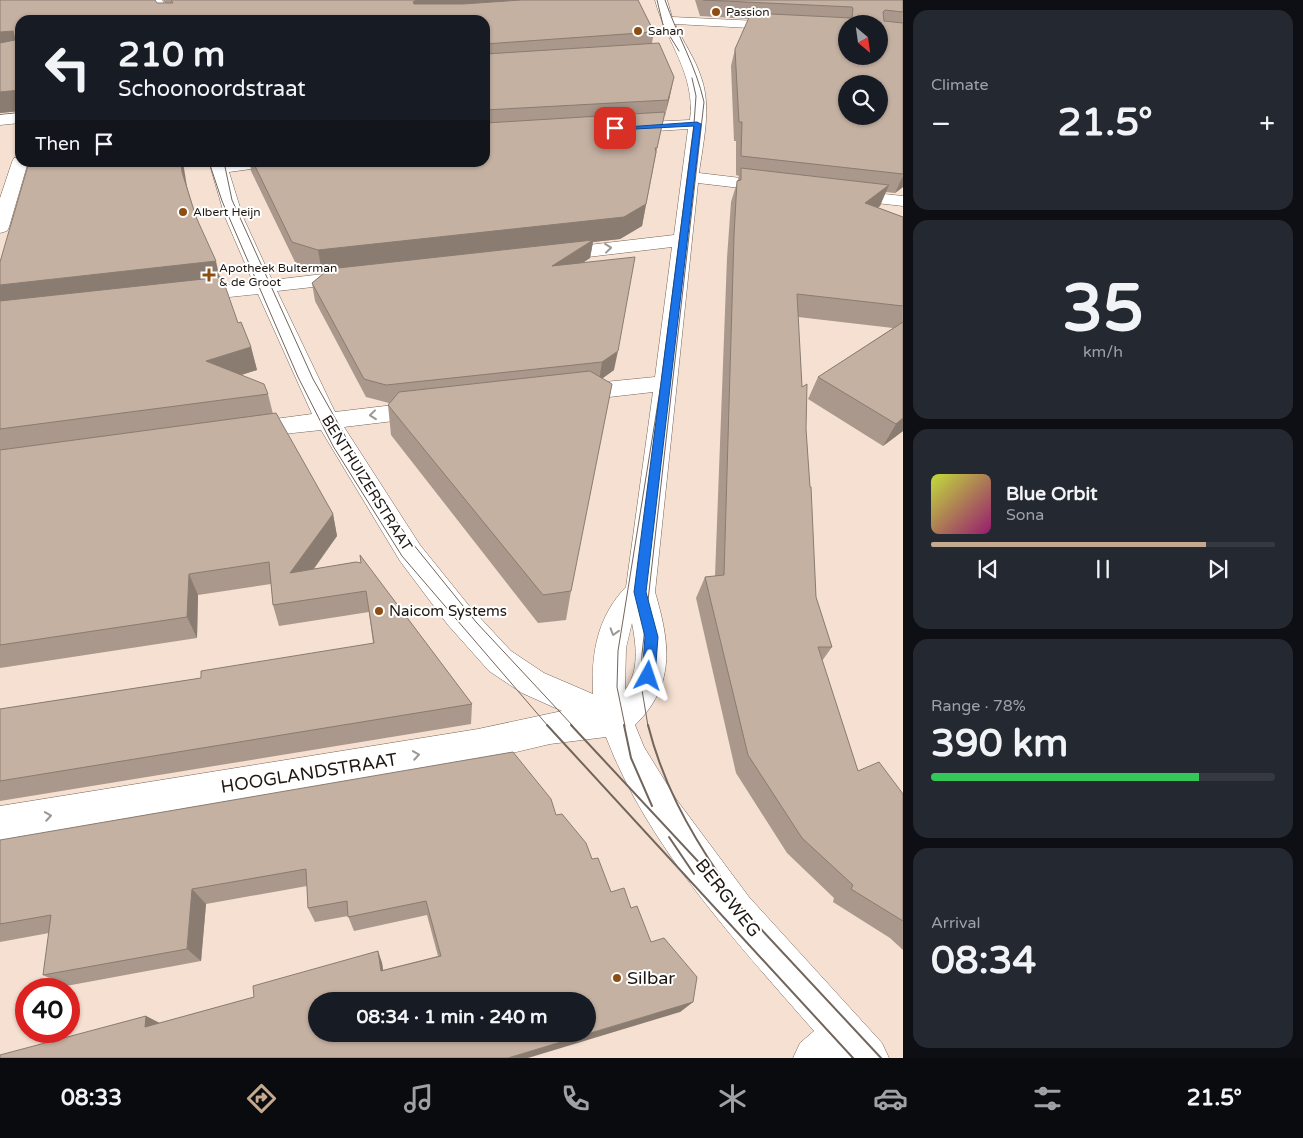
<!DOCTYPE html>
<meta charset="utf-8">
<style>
:root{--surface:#171b24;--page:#242831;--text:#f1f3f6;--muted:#9ea1a6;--line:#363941;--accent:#c4a990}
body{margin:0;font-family:"Varela Round",sans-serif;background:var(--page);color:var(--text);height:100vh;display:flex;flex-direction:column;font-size:19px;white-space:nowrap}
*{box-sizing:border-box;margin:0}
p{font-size:16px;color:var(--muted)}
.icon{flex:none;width:28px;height:28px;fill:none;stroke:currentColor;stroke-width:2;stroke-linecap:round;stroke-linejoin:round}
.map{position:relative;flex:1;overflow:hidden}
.side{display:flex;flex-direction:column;gap:10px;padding:10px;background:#0d0f14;width:400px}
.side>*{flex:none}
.hud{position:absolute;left:15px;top:15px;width:475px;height:152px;border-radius:15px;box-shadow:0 1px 4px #0004;background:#171b24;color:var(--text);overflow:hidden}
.needle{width:32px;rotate:151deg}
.tools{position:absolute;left:838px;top:15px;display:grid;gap:10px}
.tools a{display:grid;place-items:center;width:50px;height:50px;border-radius:50%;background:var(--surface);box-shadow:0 1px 4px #0004;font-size:25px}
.speed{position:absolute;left:15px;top:978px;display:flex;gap:10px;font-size:25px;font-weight:700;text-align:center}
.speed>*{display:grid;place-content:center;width:65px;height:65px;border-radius:50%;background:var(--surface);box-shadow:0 1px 4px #0004;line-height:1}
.speed .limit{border:8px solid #d22;background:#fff;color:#111}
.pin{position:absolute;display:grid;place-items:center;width:42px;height:42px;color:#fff;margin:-21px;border-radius:10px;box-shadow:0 2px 8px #0006}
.me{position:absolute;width:55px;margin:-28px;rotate:5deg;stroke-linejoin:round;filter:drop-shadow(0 0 4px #0008)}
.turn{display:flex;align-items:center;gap:18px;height:105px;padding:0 20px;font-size:22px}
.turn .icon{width:65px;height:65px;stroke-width:2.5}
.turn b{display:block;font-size:35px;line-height:42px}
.then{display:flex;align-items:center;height:48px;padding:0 20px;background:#0003;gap:10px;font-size:19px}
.big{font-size:38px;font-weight:700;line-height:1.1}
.side .widget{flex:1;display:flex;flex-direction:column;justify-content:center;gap:8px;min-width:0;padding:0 18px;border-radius:15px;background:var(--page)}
.side .dial{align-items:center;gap:0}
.dial b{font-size:65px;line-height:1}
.song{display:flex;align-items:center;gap:15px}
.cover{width:60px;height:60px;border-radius:8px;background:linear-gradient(135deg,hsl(70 70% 55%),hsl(320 70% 35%))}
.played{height:5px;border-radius:2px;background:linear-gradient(90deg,var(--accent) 80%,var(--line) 80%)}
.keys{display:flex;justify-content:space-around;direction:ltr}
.heat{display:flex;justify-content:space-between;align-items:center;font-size:28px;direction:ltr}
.charge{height:8px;border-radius:4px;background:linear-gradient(90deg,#34c759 78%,var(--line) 0)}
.trip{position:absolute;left:308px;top:992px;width:288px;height:50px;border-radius:25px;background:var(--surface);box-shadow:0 1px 4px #0004;font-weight:700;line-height:50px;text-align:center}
.tabs{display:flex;height:80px;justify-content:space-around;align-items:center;background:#090b0e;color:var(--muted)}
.tabs .icon{width:35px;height:35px}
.tabs .active{color:var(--accent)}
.tabs b{font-size:22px;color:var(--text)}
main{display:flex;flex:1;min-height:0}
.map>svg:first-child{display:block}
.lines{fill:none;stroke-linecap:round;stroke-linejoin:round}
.minor-casing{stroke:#776457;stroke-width:1}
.minor{fill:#fff;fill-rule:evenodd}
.tram-far1{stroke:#72655c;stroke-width:1}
.tram{stroke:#72655c;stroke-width:2}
.wall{fill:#a9988b}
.shaded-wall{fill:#8a7c71}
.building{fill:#c5b1a2;stroke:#8a7c71;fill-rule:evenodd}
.oneway{stroke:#9a9794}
.route{fill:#1a73e8;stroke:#114b97}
.poi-dot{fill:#8c4e13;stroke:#fff;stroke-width:2}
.labels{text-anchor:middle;stroke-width:4;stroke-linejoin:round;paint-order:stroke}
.far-poi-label{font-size:12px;fill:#1e1712;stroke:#fff;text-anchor:start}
.street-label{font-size:15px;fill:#1e1712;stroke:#fff}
.poi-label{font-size:15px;fill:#1e1712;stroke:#fff;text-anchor:start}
.near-street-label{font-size:18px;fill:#1e1712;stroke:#fff}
.near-poi-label{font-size:18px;fill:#1e1712;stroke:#fff;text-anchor:start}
</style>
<main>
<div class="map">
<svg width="903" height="1058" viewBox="0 0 903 1058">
<rect width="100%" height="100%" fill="#f5e0d1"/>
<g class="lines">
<!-- minor casing -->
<g class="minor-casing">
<g id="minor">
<polygon points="150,0 162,0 175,20 163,20"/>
<path d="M 655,0 L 667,0 L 672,17 L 846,25 L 846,33 L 675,24 C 683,42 695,58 701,77 C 712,107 703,142 699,173 L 774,182 L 780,183 L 783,187 L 780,191 L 774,192 L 698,183 L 655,592 C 670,643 676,685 635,725 L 644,747 L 676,799 L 749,897 L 882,1043 L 889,1058 L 793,1058 L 800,1043 L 814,1031 C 737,943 648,847 606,737 L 550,744 L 478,761 L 0,842 L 0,806 L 478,729 L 562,711 L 522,693 L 489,671 L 448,625 L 400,561 L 321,430 L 246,438 L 237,436 L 234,430 L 237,424 L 312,414 L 258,294 L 191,301 L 184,299 L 181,295 L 184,291 L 191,289 L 253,282 L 225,217 L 209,162 L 274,162 L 266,167 L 229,172 L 243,217 L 272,280 L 349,271 L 356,273 L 359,277 L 356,281 L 349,283 L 277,291 L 335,412 L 427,401 L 435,403 L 439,409 L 435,415 L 427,417 L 344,427 L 420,545 L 470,607 L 511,651 L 544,673 L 593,694 C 591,654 597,617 626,587 L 653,392 L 574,401 L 566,398 L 562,393 L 566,388 L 574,385 L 655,377 L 672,247 L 554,261 L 547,259 L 544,255 L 547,251 L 554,249 L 674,235 L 688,129 L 624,133 L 616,128 L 624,123 L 690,120 C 696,74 666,42 655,0 ZM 632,623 C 636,644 640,671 625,690 L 626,648 Z"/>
<polygon points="20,113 20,123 0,125 0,115"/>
<polygon points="20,157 20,162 28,162 9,227 7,231 0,233 0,198 12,162 14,158"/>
<polygon points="846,190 903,196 903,206 840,199 837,195 840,191"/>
</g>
</g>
<!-- minor -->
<use href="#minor" class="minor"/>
<!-- tram-far1 -->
<g class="tram-far1">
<polyline points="657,0 663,25 679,51"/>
<polyline points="209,162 222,201 298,377 333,446 402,556 548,726"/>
<polyline points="224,162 232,200 313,379 382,501 409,539 476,622 573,726"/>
<polyline points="625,726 617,687 618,651 661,384 694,124 696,96 692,78"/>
<path d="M 648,726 L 641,684 L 642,654 L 704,102 C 696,66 677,35 665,0"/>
</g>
<!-- tram -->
<g class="tram">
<polyline points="547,725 853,1058"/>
<polyline points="571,725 881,1058"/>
<polyline points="624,725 631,758 652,806"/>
<path d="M 648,725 C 662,781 688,829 720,876"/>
<polyline points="669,837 694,874"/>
</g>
</g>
<!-- wall -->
<g class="wall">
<polygon points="0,0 157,3 165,3 163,0 638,0 654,32 652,43 670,96 663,120 654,164 642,226 620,239 593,242 590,258 584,262 614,370 602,378 571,591 566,620 538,623 391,435 388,405 389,403 366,397 315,301 312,283 325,272 322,273 296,264 251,171 250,162 485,162 485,20 20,20 20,111 0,113"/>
<polygon points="695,0 903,0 903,187 895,193 885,192 880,206 877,207 903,217 903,431 883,446 808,399 818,377 893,328 798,317 802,387 806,429 816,597 832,647 822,661 858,771 903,794 903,950 890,938 833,902 834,898 787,853 736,773 696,598 705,577 715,576 727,258 731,202 739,176 736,175 736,141 734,141 731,66 735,49 749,19 700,16"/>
<polygon points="187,187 196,217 220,277 238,323 251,347 257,370 241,375 268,394 273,414 333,514 337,536 314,569 356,562 472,704 471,724 0,801 0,709 201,678 373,643 369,612 279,626 273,605 271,584 198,595 197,638 0,668 0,262"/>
<polygon points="556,815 592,859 611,892 631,908 651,942 693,1002 680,1012 0,1058 146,1016 160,1023 254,997 378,951 382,963 383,970 438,956 427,915 354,931 348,916 315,922 308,908 307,886 206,904 201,961 66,986 43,975 49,933 0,942 0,840"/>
</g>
<!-- shaded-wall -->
<g class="shaded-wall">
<polygon points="416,0 603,0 421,14 413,2"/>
<polygon points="13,31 20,49 0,52 0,32"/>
<polygon points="674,77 670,96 664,120 668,100"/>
<polygon points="20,90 20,111 0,113 0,92"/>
<polygon points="181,162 183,162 188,193 182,172"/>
<polygon points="903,176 903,187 895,193"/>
<polygon points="889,185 880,206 856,225 865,203"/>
<polygon points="646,204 642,226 620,239 593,242 590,258 550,284 552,266 589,243 322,273 318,250"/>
<polygon points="216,261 221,284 4,309 0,300 0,285"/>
<polygon points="251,347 257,370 213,384 206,361"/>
<polygon points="618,351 614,370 599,381 602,362"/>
<polygon points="903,418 903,431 883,446 896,424"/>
<polygon points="333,514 337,536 295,594 290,573"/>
<polygon points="189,574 198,595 197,638 187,617"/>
<polygon points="192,889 206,904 201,961 187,949"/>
<polygon points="378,951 382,963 385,982 381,971"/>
<polygon points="693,1002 680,1012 528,1058 508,1058"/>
<polygon points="146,1016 163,1025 145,1027"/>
</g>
<!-- building -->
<g class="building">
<polygon points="0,0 155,0 157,3 173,3 171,0 416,0 413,2 414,4 463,4 521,0 638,0 654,32 485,44 485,20 20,20 20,90 0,92 0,43 15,40 13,31 0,32"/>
<path d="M 703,0 L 903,0 L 903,12 L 885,10 L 883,12 L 884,21 L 903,23 L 903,174 L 741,156 L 742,122 L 739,122 L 735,49 L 751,13 L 852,18 L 853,9 L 852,7 ZM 846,24 L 879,24 L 879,56 L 846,56 ZM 846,84 L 879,84 L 879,116 L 846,116 Z"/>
<polygon points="659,43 674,77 668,100 485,110 485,51 486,54"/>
<polygon points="665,112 657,148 655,148 656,152 646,204 624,217 318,250 292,242 253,162 485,162 485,119 486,123"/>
<polygon points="29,162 181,162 182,172 196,217 216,261 0,285 0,262"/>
<polygon points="741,168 889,185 865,203 903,217 903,306 797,294 802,387 807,384 806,429 810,487 811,487 816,597 832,647 818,647 858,771 879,762 903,794 903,921 851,889 853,885 802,838 748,755 705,577 724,575 734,236 737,181 741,180"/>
<polygon points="593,240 552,266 635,257 618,351 602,362 386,385 364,379 312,283 329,269"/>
<polygon points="222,277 238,323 241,322 251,347 206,361 264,384 268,394 0,429 0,301"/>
<polygon points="903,322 903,418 896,424 818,377"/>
<polygon points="590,371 612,384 571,591 543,595 388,405 399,392"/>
<polygon points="276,413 333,514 290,573 356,562 361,563 360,555 472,704 0,781 0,709 201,678 201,671 374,643 366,591 273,605 269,562 189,574 187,617 0,645 0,450"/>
<path d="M 513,752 L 551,799 L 556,815 L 562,814 L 586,843 L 592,859 L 598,858 L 611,892 L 624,888 L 631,908 L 637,906 L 651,942 L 664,938 L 697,977 L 693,1002 L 508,1058 L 0,1058 L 0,1055 L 146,1016 L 145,1027 L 254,997 L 253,986 L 378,951 L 381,971 L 441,956 L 426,901 L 348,917 L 347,901 L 308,908 L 306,869 L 192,889 L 187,949 L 43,975 L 51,915 L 0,924 L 0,840 ZM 316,1001 L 586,1001 L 586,1034 L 316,1034 Z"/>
</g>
<!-- one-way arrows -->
<defs><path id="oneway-chevron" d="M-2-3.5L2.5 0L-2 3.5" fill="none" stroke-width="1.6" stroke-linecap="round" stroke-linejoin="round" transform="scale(1.25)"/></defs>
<g class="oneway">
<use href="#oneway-chevron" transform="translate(608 248) rotate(-6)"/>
<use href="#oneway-chevron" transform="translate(373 415) rotate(174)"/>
<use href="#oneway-chevron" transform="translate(614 632) rotate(107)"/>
<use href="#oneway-chevron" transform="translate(416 755) rotate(-9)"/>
<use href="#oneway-chevron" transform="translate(48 816) rotate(-9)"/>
</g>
<!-- route -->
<polygon class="route" points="697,122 701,124 646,592 658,637 655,676 653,680 648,682 644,680 642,676 645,637 634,592 694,126 615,130 612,128"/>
<!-- markers -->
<g class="poi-dot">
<circle cx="716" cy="12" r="5"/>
<circle cx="638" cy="31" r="5"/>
<circle cx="183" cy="212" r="5"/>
<path d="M206.5 267.5h5v5h5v5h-5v5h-5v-5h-5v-5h5z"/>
<circle cx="379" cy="611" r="5"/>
<circle cx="617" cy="978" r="5"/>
</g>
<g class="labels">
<!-- far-poi labels -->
<g class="far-poi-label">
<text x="726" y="16">Passion</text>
<text x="648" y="35">Sahan</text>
<text x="193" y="216">Albert Heijn</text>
<text x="219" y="272">Apotheek Bulterman<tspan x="219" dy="14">&amp; de Groot</tspan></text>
</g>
<!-- street labels -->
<g class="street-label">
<text transform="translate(367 483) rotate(58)" y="5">BENTHUIZERSTRAAT</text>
</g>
<!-- poi labels -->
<g class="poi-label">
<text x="389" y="616">Naicom Systems</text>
</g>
<!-- near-street labels -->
<g class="near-street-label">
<text transform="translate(309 773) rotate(-9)" y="6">HOOGLANDSTRAAT</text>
<text transform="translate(728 898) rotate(52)" y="6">BERGWEG</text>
</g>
<!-- near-poi labels -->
<g class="near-poi-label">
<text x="627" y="984">Silbar</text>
</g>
</g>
</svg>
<div class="tools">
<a><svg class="needle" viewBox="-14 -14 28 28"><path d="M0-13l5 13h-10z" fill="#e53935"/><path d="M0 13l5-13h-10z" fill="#9ea1a6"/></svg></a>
<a><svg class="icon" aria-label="search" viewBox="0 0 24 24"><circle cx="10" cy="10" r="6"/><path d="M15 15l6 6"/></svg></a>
</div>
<div class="speed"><div class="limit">40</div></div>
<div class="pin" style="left:615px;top:128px;background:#d93025"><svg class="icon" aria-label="arrive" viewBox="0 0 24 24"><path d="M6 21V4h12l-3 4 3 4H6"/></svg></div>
<svg class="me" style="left:648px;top:676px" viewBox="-20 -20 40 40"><path d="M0-17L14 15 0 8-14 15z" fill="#1a73e8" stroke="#fff" stroke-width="4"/></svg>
<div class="trip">08:34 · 1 min · 240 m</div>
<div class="hud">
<div class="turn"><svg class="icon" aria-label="left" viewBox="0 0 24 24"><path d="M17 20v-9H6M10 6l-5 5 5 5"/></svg><div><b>210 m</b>Schoonoordstraat</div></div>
<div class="then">Then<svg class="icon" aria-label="arrive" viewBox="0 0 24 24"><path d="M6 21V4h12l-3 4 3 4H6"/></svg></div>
</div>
</div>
<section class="side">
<div class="widget"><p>Climate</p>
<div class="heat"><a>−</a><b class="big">21.5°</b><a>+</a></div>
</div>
<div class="widget dial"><b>35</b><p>km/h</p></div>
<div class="widget">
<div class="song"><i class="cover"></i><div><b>Blue Orbit</b><p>Sona</p></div></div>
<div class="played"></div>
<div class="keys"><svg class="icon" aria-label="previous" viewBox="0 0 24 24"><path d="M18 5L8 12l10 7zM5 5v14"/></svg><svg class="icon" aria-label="pause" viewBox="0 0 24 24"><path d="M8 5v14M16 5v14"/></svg><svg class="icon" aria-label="next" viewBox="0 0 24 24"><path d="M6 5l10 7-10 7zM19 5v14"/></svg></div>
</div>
<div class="widget"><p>Range · 78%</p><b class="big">390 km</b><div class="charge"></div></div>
<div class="widget"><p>Arrival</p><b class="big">08:34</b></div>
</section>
</main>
<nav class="tabs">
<b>08:33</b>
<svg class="icon active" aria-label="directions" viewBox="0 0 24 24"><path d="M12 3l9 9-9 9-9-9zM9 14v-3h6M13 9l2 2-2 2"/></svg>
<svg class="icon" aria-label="music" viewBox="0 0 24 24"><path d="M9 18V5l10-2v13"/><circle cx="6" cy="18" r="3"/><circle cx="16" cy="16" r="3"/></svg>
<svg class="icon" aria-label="phone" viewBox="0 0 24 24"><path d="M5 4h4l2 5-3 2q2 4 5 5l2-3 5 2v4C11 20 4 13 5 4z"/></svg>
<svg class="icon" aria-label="climate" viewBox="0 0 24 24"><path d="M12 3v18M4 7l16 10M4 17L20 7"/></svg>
<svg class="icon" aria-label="car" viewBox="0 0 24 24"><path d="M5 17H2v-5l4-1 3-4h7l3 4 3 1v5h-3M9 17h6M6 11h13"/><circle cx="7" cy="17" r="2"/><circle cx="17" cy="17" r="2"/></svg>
<svg class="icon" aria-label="filters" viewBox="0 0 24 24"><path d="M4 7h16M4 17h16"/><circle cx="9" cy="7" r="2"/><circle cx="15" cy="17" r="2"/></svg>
<b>21.5°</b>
</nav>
